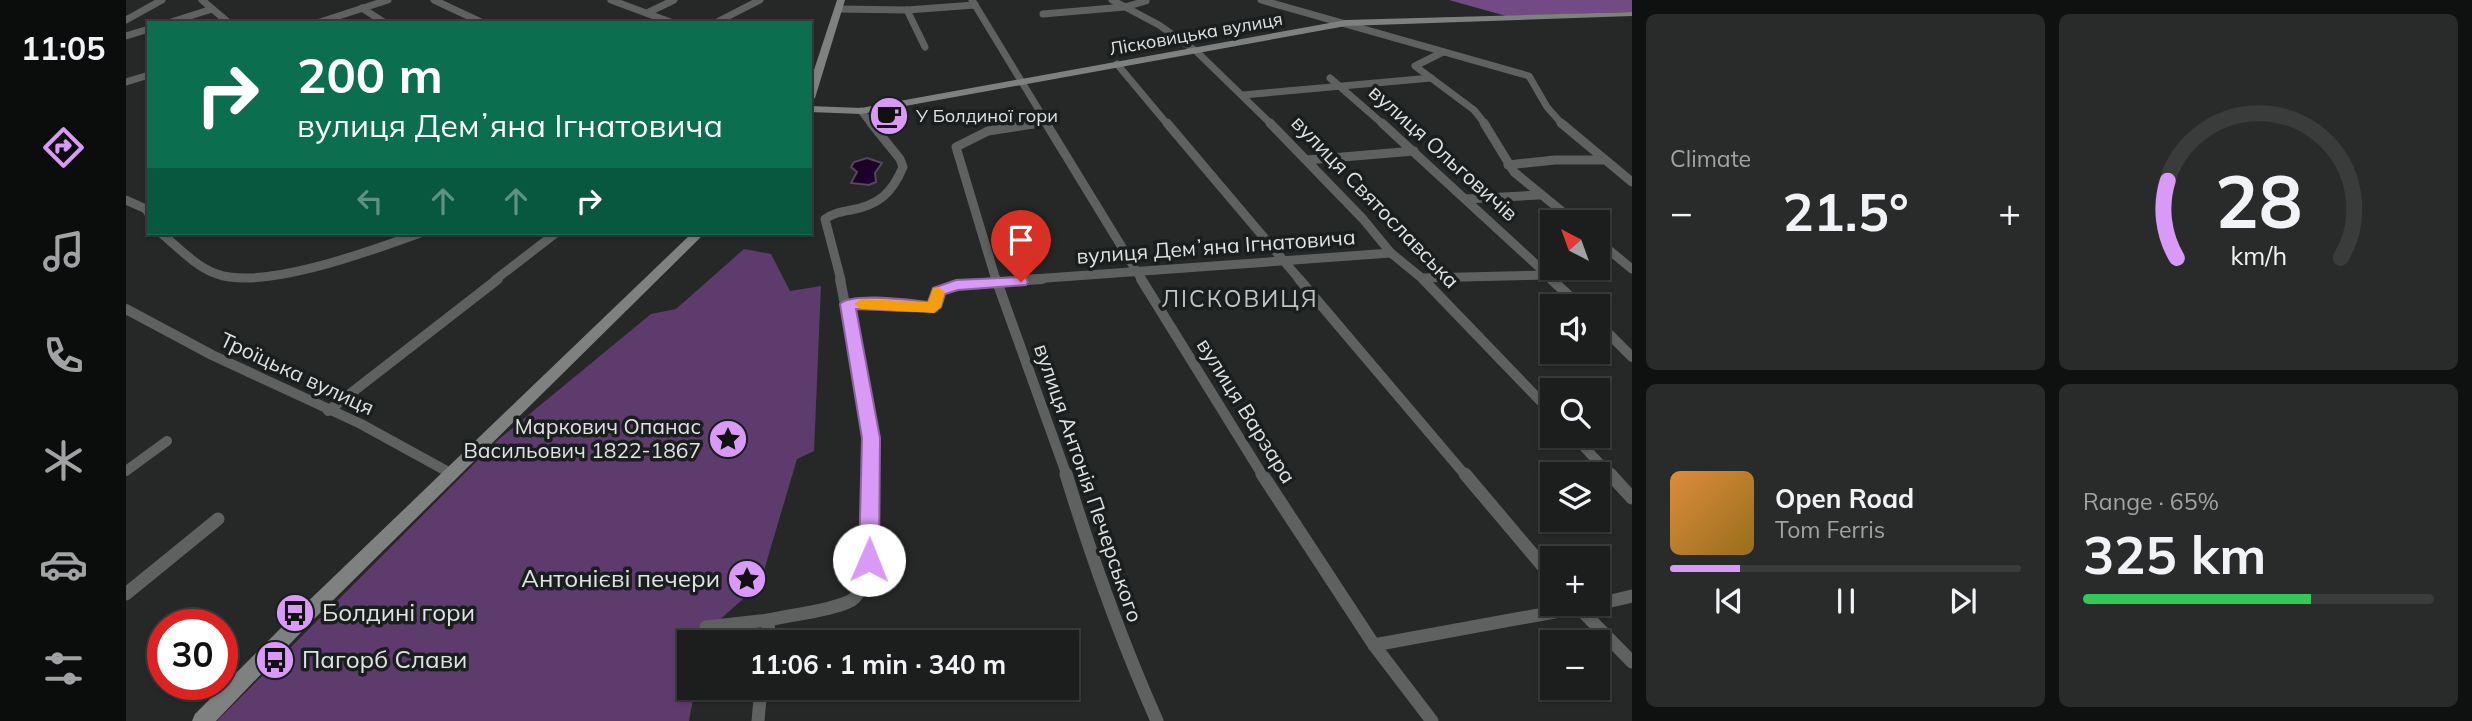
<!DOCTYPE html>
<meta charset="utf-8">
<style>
:root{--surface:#1c1e1d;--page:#292b2a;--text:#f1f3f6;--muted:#a0a2a4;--line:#3a3c3b;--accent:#d99af7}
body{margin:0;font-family:Mulish,sans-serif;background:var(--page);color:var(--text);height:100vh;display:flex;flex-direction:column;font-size:26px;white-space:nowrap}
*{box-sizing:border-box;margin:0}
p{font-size:23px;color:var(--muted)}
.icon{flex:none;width:38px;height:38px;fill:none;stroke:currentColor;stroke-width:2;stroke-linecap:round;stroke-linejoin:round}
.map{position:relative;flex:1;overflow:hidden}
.drawer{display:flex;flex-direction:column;gap:14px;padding:14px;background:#0f1010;width:840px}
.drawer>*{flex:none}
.hud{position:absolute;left:21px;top:21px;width:665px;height:214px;border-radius:0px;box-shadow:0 2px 5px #0004,0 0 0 2px var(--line);background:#0b6e4f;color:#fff;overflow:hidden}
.needle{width:46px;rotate:319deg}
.fabs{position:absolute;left:1414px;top:210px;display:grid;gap:14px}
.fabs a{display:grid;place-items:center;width:70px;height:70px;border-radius:0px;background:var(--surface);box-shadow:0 2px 5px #0004,0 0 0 2px var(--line);font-size:35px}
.speed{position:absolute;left:21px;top:609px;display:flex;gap:14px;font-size:35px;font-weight:700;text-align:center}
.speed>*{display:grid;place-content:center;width:91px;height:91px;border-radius:50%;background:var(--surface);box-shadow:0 2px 5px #0004,0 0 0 2px var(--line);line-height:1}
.speed .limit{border:10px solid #d22;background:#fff;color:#111}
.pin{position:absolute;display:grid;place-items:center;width:60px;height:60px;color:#fff;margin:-72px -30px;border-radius:50% 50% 50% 0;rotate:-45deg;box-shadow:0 0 7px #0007}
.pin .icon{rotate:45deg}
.me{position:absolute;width:77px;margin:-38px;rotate:1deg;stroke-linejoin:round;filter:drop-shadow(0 0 5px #0008)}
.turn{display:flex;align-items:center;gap:24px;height:147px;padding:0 35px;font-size:32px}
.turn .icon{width:91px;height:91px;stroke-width:2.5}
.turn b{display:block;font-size:49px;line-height:60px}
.lanes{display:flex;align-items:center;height:66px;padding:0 35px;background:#0003;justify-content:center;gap:35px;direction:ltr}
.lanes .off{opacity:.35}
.big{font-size:52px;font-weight:700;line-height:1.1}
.drawer .tile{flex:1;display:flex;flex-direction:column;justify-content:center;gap:10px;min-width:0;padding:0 24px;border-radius:10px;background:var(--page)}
.drawer .dial{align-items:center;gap:0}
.dial svg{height:182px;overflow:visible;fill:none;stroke:var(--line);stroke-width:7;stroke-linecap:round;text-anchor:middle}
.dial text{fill:var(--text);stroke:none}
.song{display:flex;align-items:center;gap:21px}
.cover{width:84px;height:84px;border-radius:10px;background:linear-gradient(135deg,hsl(30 70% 55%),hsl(40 70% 35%))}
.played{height:7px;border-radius:4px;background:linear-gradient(90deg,var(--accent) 20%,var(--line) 20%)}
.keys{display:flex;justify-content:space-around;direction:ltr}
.heat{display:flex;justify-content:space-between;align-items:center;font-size:38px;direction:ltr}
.charge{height:10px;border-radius:5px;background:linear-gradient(90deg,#34c759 65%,var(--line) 0)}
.drawer .tiles{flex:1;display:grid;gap:14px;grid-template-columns:repeat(2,1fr)}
.trip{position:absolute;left:551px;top:630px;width:402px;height:70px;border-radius:0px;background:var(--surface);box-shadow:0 2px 5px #0004,0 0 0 2px var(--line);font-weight:700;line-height:70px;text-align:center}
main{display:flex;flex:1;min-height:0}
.tabs{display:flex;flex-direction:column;width:126px;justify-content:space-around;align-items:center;background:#0b0c0c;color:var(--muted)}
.tabs .icon{width:49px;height:49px}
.tabs .selected{color:var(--accent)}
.tabs b{font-size:32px;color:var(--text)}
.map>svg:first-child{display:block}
.green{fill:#5d3c6d}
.forest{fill:#724b84}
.water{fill:#1c0228;stroke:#574660;stroke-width:2}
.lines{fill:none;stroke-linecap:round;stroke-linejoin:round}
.street-far3{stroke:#5f6160;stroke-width:7}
.street-far2{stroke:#5f6160;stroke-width:9}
.street-far1{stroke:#5f6160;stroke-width:10}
.street{stroke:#5f6160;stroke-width:13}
.secondary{fill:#7e8180;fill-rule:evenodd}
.route{fill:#d99af7;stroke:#8d64a1;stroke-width:2}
.slow{fill:#f59e0b}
.labels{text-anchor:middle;stroke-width:7;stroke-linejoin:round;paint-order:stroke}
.far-street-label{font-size:18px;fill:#e1e3e3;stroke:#1b1e1e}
.far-poi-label{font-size:18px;fill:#e1e3e3;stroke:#1b1e1e;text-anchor:start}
.street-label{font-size:21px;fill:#e1e3e3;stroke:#1b1e1e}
.poi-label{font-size:21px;fill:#e1e3e3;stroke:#1b1e1e;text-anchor:end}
.neighbourhood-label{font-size:23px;letter-spacing:2px;fill:#c0c5c4;stroke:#1b1e1e}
.near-poi-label{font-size:24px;fill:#e1e3e3;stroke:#1b1e1e;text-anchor:start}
</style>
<main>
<nav class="tabs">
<b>11:05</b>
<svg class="icon selected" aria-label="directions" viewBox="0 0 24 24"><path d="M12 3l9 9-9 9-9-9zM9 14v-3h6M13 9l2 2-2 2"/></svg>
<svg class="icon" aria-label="music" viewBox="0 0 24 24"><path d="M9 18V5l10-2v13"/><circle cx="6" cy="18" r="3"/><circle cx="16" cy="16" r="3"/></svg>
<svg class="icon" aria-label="phone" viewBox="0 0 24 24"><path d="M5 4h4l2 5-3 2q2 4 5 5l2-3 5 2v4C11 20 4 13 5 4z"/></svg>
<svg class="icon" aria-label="climate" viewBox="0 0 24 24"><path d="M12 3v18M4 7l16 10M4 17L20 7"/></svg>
<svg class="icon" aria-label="car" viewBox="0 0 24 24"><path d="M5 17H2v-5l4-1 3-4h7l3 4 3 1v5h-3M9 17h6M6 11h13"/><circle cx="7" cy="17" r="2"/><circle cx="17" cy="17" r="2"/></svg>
<svg class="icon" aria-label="filters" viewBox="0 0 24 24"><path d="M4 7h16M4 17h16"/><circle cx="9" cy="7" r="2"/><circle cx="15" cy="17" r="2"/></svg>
</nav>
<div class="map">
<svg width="1506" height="721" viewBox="0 0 1506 721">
<rect width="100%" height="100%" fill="#252827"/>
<!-- green -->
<polygon class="green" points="618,249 645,254 664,291 695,286 688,451 671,459 634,584 581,631 578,642 564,642 564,688 569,688 563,721 91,721 372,440 525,314 550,309"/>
<!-- forest -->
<polygon class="forest" points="1323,0 1506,0 1506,12 1380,16"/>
<!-- water -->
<polygon class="water" points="741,158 756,163 749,173 750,182 743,185 725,183 731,172 725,167 728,162"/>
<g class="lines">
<!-- street-far3 -->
<g class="street-far3">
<polyline points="76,0 103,23"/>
<polyline points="308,0 357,23"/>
<polyline points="485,0 547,23"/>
<polyline points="846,0 922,125"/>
<polyline points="986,0 1033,25 1070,51 1146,125"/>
<polyline points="1135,0 1403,76 1421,107 1437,125"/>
<polyline points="236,8 259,23"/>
<polyline points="712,9 781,10 849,5"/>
<polyline points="781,10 799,47"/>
<polyline points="521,13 548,0"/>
<polyline points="917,14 999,7 1020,1"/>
<polyline points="0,20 36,0"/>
<polyline points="42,23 86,9"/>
<polyline points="191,23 262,0"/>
<polyline points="589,23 634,0"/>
<polyline points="0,36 23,29"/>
<polyline points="1317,52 1289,66 1348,110 1360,125"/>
<polyline points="991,64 1042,125"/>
<polyline points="1204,78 1258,125"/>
<polyline points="0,82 23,75"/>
<polyline points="1117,95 1305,78"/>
<polyline points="735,111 746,125"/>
<polyline points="898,125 922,122"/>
</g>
<!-- street-far2 -->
<g class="street-far2">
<polyline points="920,123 1016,280"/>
<polyline points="1041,123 1174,280"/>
<polyline points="1144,123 1237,219 1265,253 1298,280"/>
<polyline points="1256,123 1427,280"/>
<polyline points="1358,123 1388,172 1449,222"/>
<polyline points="1435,123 1506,182"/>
<polyline points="1181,160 1288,151"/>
<polyline points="1382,165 1429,160 1477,160"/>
<polyline points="1340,199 1413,195"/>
<polyline points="0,200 20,209 23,214"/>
<path d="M 35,233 C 52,247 70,267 91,274 C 138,291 247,250 294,233"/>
<polyline points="1472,241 1506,269"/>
<polyline points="1296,278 1422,275"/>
<polyline points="369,280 430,233"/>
<path d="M 715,280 L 699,219 C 707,213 715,212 725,210 C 753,205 766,193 777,167 L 774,159 L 745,123"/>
<polyline points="870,280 830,147 862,131 914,123"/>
<polyline points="893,280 1265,253"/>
</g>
<!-- street-far1 -->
<g class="street-far1">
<polyline points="714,279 745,438 744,476"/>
<polyline points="870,279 941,476"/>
<polyline points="1015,279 1137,476"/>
<polyline points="1173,279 1340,476"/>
<polyline points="1297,279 1426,413"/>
<polyline points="1425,279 1454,306"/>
<polyline points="721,304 763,303 808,308 812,292 830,285 916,279"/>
<polyline points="0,309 86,355 235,424 326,474"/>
<polyline points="1472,323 1506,357"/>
<polyline points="202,411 372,279"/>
<polyline points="1448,436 1485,476"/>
<polyline points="0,471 41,441"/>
</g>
<!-- street -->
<g class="street">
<path d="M 940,474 C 966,559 995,640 1031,721"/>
<polyline points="1136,474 1248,645 1306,721"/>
<polyline points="1339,474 1426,577"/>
<polyline points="1484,474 1506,498"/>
<polyline points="0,594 92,519"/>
<polyline points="1472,604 1506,596"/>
<polyline points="1451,606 1506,662"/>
<polyline points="580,627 643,620"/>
<path d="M 641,642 L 643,620 C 668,614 699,612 722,602 C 752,590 744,502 744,474"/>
<polyline points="1248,645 1472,604"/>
<polyline points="632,721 635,688"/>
</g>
<!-- secondary -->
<g class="secondary">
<polygon points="711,0 719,0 689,98 684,101 684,82"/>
<polygon points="1506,12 1506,16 1220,26 735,114 684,112 684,106 735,108 1220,20"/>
<polygon points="566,233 579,233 184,623 90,721 66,721 69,714 172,611"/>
</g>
</g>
<!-- route -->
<path class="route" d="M 895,277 L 900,278 L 902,282 L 900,285 L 832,290 L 819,294 L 815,307 C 808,315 746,309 730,309 L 754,438 L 753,560 L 750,566 L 743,568 L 736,566 L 733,560 L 736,438 L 714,304 C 725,292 784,300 802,302 L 807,288 L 830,280 Z"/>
<!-- slow -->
<polygon class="slow" points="812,287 819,292 815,307 808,313 735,309 728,304 735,299 802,302 807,288"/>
<!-- icons -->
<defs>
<g id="cafe-disc" transform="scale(2.0125)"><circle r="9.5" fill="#d99af7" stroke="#1b1e1e"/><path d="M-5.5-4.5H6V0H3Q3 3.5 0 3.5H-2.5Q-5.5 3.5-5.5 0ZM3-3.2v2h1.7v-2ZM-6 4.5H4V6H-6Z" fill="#111"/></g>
<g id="sight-disc" transform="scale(2.0125)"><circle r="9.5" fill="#d99af7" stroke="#1b1e1e"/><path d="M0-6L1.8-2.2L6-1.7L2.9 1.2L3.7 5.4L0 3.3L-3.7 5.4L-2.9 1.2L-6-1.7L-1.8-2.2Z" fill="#111"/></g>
<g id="bus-disc" transform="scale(2.0125)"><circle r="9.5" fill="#d99af7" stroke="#1b1e1e"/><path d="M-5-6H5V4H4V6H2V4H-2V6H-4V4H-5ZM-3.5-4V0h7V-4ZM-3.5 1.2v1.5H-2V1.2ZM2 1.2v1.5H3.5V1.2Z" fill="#111"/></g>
</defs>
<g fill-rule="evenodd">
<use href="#cafe-disc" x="763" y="116"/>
<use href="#sight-disc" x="602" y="439"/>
<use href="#sight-disc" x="621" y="579"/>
<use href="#bus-disc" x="169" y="613"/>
<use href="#bus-disc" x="149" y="660"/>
</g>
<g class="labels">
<!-- far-street labels -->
<g class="far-street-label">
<text transform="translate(1070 34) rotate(-10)" y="6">Лісковицька вулиця</text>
</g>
<!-- far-poi labels -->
<g class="far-poi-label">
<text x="790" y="122">У Болдиної гори</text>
</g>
<!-- street labels -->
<g class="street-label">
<text transform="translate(1317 153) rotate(42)" y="7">вулиця Ольговичів</text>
<text transform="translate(1249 202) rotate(46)" y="7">вулиця Святославська</text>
<text transform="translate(1090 247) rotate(-4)" y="7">вулиця Демʼяна Ігнатовича</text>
<text transform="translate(171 374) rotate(25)" y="7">Троїцька вулиця</text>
<text transform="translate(1120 411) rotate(58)" y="7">вулиця Варзара</text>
<text transform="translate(962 483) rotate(71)" y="7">вулиця Антонія Печерського</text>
</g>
<!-- poi labels -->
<g class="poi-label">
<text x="575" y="434">Маркович Опанас<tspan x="575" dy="24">Васильович 1822-1867</tspan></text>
</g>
<!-- neighbourhood labels -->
<g class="neighbourhood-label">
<text x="1114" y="307">ЛІСКОВИЦЯ</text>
</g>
<!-- near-poi labels -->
<g class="near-poi-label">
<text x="594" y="587" text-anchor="end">Антонієві печери</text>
<text x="196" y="621">Болдині гори</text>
<text x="176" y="668">Пагорб Слави</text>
</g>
</g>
</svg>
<div class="fabs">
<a><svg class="needle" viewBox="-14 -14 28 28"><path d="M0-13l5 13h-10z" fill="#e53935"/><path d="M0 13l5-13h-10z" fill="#a0a2a4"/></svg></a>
<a><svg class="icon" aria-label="sound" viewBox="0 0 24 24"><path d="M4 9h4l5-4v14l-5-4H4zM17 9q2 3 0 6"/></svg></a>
<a><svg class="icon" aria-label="search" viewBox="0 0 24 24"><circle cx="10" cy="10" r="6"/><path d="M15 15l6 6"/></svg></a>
<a><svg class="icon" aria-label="layers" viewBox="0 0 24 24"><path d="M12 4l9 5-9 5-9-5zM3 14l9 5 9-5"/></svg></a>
<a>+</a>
<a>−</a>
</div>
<div class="speed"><div class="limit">30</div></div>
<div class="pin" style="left:895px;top:282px;background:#d93025"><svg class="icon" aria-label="arrive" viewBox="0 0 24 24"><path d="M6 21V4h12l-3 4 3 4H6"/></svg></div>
<svg class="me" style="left:743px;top:560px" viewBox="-20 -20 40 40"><circle r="19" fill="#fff"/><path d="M0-13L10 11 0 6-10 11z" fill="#d99af7"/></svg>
<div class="trip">11:06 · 1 min · 340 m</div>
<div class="hud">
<div class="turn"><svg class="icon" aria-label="right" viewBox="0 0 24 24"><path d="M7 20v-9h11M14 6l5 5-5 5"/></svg><div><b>200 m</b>вулиця Демʼяна Ігнатовича</div></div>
<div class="lanes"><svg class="icon off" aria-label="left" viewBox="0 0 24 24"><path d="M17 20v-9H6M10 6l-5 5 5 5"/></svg><svg class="icon off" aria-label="ahead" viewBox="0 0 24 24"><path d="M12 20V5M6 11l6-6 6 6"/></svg><svg class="icon off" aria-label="ahead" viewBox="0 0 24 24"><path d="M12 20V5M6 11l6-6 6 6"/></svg><svg class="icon" aria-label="right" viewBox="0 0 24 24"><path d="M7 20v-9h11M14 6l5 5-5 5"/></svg></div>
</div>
</div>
<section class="drawer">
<div class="tiles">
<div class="tile"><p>Climate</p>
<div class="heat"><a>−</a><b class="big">21.5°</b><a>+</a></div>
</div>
<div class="tile dial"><svg viewBox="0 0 100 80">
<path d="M14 69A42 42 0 1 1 86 69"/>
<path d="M14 69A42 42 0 0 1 10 35" stroke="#d99af7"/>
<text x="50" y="56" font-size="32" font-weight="700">28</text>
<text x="50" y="72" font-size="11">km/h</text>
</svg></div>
<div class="tile">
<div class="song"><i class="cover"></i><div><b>Open Road</b><p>Tom Ferris</p></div></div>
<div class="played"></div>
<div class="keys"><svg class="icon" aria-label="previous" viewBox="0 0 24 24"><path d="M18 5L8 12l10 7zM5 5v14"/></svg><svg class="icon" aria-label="pause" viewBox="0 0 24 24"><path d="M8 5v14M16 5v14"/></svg><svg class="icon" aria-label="next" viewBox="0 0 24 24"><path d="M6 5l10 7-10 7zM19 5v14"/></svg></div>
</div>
<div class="tile"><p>Range · 65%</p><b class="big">325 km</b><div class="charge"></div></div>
</div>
</section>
</main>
